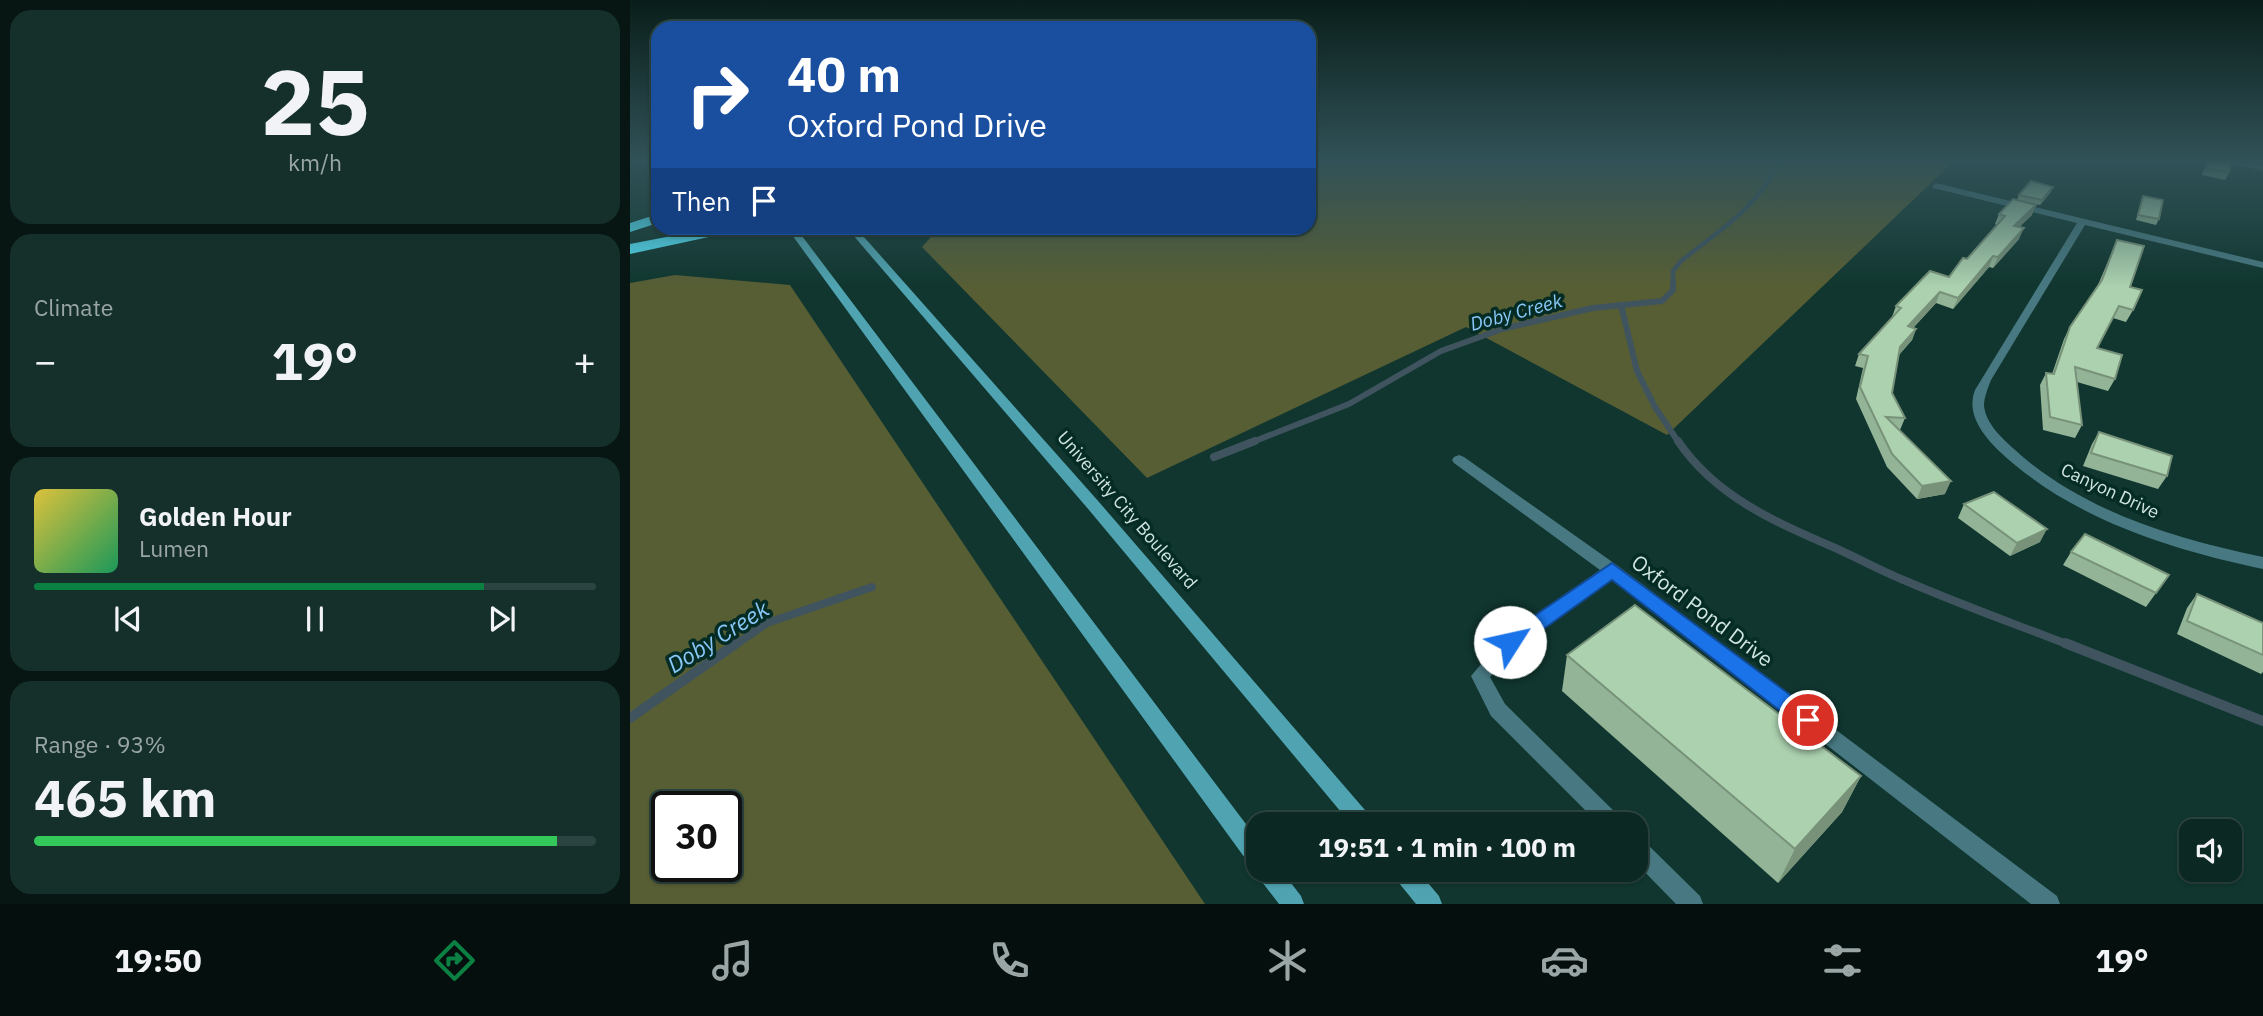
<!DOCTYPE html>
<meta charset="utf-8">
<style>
:root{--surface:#0c2823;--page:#15302b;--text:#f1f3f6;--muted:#9aa6a6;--line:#2c4441;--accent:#0b8043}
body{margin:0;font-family:"IBM Plex Sans",sans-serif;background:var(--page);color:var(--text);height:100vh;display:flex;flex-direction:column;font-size:26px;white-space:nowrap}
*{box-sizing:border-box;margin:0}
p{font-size:23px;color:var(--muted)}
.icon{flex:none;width:38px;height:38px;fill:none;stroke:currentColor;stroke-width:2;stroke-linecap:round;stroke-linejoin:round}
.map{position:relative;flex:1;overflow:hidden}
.details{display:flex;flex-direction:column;gap:10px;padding:10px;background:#071613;width:630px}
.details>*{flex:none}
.banner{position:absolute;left:21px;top:21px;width:665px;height:214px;border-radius:21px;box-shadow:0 2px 5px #0004,0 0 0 2px var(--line);background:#1a4fa0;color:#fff;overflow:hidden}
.controls{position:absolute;left:1549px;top:819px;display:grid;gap:14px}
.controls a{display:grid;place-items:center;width:63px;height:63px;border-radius:14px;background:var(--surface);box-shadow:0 2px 5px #0004,0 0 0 2px var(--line);font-size:35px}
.speed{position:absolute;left:21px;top:791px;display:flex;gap:14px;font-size:35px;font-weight:700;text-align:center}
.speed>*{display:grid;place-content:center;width:91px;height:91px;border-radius:50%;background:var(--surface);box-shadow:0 2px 5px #0004,0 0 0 2px var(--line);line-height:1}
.speed .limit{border:4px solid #111;border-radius:10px;background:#fff;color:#111}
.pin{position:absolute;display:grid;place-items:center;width:60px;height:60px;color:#fff;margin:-30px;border:4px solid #fff;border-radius:50%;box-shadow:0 2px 7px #0007}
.me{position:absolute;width:77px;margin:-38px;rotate:55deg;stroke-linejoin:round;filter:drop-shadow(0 0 5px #0008)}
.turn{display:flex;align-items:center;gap:24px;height:147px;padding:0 21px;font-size:32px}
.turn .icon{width:91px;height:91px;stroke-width:2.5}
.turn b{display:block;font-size:49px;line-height:60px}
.then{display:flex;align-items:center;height:66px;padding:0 21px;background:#0003;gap:14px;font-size:26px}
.big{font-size:52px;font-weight:700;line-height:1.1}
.details .tile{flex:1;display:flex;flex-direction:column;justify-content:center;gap:10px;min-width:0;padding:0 24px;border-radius:21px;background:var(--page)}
.details .dial{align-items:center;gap:0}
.dial b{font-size:91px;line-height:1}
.song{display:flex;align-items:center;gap:21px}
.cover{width:84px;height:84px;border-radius:10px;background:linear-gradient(135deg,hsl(50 70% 55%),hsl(150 70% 35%))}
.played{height:7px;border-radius:4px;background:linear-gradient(90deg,var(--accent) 80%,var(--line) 80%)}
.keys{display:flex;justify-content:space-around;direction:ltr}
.heat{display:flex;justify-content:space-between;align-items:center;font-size:38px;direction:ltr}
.charge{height:10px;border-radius:5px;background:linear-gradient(90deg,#34c759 93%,var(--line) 0)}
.trip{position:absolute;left:616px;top:812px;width:402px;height:70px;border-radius:21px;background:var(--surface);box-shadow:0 2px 5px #0004,0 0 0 2px var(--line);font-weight:700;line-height:70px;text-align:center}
.dock{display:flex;height:112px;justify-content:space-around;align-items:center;background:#05100e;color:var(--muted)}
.dock .icon{width:49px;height:49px}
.dock .selected{color:var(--accent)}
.dock b{font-size:32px;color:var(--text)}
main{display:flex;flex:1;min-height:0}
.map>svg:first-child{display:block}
.forest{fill:#575e34;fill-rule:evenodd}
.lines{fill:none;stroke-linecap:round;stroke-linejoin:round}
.stream-far3{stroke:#3f545f;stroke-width:4.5}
.stream-far2{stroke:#3f545f;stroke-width:6}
.stream-far1{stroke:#3f545f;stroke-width:8}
.stream{stroke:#3f545f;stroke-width:10}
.minor{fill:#487982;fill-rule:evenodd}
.secondary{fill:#50a3b1;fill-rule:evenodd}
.motorway{fill:#53e1f7;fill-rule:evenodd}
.wall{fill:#93b496}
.shaded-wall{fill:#78927a}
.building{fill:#abd1af;stroke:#78927a;stroke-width:2}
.route{fill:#1a73e8;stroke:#114b97;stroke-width:2}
.labels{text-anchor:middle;stroke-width:7;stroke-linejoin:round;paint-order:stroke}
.street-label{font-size:18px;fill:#d1e5e0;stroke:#042c25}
.water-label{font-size:19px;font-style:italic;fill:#89c8f7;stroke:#042c25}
.near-street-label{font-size:21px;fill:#d1e5e0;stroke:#042c25}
.near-water-label{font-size:23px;font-style:italic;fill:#89c8f7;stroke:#042c25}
</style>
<main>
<section class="details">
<div class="tile dial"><b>25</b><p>km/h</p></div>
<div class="tile"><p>Climate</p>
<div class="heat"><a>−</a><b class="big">19°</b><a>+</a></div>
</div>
<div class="tile">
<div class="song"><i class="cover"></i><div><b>Golden Hour</b><p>Lumen</p></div></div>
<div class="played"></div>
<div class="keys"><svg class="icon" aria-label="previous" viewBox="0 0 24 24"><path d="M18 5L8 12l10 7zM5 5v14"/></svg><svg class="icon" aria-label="pause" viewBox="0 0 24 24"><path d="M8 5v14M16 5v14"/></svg><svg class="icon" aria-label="next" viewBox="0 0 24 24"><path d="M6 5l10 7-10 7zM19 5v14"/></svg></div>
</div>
<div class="tile"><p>Range · 93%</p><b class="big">465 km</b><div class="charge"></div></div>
</section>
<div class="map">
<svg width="1633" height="904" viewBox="0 0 1633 904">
<rect width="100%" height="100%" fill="#10362f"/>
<!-- forest -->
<g class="forest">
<polygon points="679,161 1324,161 1037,435 836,327 517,478 292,247 309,228 679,228"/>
<path d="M 45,275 L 160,285 L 575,904 L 0,904 L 0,283 ZM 37,807 L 96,807 L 96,866 L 37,866 Z"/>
</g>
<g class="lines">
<!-- stream-far3 -->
<path class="stream-far3" d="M 1043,285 L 1043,271 L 1051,261 C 1087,232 1131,206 1148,161"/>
<!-- stream-far2 -->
<g class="stream-far2">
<polyline points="991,305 1007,371 1025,407 1049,443"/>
<polyline points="620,443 719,404 811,351 872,329 963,308 1032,301 1043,290 1043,283"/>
</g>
<!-- stream-far1 -->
<g class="stream-far1">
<path d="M 1048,441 C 1085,496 1145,522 1203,547 C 1228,558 1251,571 1276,581 C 1329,604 1385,624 1439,645"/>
<polyline points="584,457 625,441"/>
<polyline points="105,645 137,623 242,587"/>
</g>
<!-- stream -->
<g class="stream">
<polyline points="1435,643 1633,721"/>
<polyline points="0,718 107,643"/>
</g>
<!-- minor -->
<g class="minor">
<polygon points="1592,161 1609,161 1633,165 1633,171"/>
<path d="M 1306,183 L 1633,262 L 1633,268 L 1455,225 L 1361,380 C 1358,388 1354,397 1354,406 C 1356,424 1372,438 1384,449 C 1451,511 1546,539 1633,557 L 1633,569 C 1538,549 1440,518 1368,450 C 1352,434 1336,413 1345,390 L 1447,223 L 1303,188 L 1302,186 Z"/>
<polygon points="829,455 834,457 988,566 1427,896 1430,904 1401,904 982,578 886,647 860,677 875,704 990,817 994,824 969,824 861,716 841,676 874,637 970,570 824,463 822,460 824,457"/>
<polygon points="1006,838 1014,841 1070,896 1073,904 1046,904 1006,863"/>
</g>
<!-- secondary -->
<g class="secondary">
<polygon points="157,228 166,228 628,840 628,870 651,870 671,896 674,904 649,904 629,878 627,867 620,865"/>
<polygon points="217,228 226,228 469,502 741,817 744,824 721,824 459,510"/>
<polygon points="762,870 787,870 809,896 812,904 786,904 765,878"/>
</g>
<!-- motorway -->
<g class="motorway">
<polygon points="28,214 28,223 0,232 0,223"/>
<polygon points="83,228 109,228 102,232 0,254 0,244"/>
</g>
</g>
<!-- wall -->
<g class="wall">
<polygon points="1577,161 1602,161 1599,173 1595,180 1572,175"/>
<polygon points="1421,192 1410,205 1387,200 1389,195"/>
<polygon points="1513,196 1529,219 1526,225 1506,220 1511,201"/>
<polygon points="1369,214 1402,215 1389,227 1389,239 1363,268 1359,267 1323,309 1306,303 1283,328 1286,329 1282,340 1269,355 1262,393 1275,418 1270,430 1269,430 1315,494 1287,499 1257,467 1226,399 1233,368 1225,366 1229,354 1262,317 1266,306 1319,277 1337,259 1367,225 1365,224"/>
<polygon points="1487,240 1500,287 1503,310 1496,322 1483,318 1467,348 1485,379 1478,391 1447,382 1452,425 1445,438 1413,430 1410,385 1416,373 1422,374 1434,339 1440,327 1468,285"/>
<polygon points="1469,432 1537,476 1528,489 1453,466 1462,444"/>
<polygon points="1334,504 1410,542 1380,556 1328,518"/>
<polygon points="1441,552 1526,593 1516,607 1433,565"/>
<polygon points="1567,594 1633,623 1633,672 1631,674 1547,634 1557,608"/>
<polygon points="937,655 1231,776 1212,812 1148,883 932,691"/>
</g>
<!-- shaded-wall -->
<g class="shaded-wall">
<polygon points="1423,187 1421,192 1410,205 1412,200"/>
<polygon points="1406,205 1402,215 1380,236 1384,226"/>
<polygon points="1394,228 1389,239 1363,268 1368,257"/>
<polygon points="1363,256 1359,267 1323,309 1328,298"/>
<polygon points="1310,292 1306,303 1274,338 1278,326"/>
<polygon points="1286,329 1282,340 1266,358 1270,347"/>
<polygon points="1321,481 1315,494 1287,499 1292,486"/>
<polygon points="1417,529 1410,542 1380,556 1387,543"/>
<polygon points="1231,776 1212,812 1148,883 1165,849"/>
</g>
<!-- building -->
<g class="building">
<polygon points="1578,161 1602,161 1599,173 1576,168"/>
<polygon points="1401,181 1423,187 1412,200 1389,195"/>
<polygon points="1513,196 1533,200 1529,219 1508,215"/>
<polygon points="1383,199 1406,205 1384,226 1394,228 1368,257 1363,256 1328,298 1310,292 1278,326 1286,329 1270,347 1262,393 1275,418 1256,417 1321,481 1292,486 1262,454 1230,387 1238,356 1229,354 1271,308 1266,306 1300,271 1319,277 1333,258 1337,259 1375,216 1369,214"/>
<polygon points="1487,240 1514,246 1500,287 1512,290 1503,310 1489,306 1467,348 1492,355 1485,379 1445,367 1452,425 1420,417 1416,373 1424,374 1440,327 1472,280"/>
<polygon points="1469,432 1542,456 1537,476 1461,453"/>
<polygon points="1364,492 1417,529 1387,543 1334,504"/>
<polygon points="1455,534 1539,575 1526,593 1441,552"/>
<polygon points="1567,594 1633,623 1633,655 1557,621"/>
<polygon points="1005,605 1231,776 1165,849 937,655"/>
</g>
<!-- sky -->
<linearGradient id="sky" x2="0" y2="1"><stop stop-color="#091e1a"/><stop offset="0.56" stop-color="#315258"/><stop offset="1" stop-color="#315258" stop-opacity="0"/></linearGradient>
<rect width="1633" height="287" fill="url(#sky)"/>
<!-- route -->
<polygon class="route" points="982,563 1186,714 1189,720 1186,727 1178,730 1171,727 982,580 887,648 873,648 870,642 873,637"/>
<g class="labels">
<!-- street labels -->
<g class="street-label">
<text transform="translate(1480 491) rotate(25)" y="6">Canyon Drive</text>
<text transform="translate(497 510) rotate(49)" y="6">University City Boulevard</text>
</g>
<!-- water labels -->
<g class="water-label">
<text transform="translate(886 312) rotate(-15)" y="7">Doby Creek</text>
</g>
<!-- near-street labels -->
<g class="near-street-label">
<text transform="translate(1072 611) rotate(37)" y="7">Oxford Pond Drive</text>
</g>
<!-- near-water labels -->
<g class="near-water-label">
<text transform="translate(88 637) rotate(-32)" y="8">Doby Creek</text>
</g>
</g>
</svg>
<div class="controls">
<a><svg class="icon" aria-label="sound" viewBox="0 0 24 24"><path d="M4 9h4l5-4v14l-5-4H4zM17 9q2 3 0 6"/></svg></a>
</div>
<div class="speed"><div class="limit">30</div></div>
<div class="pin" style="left:1178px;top:720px;background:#d93025"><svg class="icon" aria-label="arrive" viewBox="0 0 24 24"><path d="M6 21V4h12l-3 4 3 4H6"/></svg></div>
<svg class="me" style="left:880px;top:642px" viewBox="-20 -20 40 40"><circle r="19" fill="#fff"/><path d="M0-13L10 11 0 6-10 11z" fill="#1a73e8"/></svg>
<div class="trip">19:51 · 1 min · 100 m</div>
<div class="banner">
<div class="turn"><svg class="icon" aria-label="right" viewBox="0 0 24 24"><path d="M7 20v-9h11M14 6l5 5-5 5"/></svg><div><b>40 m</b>Oxford Pond Drive</div></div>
<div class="then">Then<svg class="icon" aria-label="arrive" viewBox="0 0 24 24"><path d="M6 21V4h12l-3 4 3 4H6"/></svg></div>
</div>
</div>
</main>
<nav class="dock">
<b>19:50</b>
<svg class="icon selected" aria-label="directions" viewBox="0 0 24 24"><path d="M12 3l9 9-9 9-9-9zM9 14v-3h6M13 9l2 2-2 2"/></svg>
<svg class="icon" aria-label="music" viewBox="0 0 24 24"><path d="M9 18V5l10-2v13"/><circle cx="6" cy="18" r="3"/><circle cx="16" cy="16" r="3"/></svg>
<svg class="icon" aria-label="phone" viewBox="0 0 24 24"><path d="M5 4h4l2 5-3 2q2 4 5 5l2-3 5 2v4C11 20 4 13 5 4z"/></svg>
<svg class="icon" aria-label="climate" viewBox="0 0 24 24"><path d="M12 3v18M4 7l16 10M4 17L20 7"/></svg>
<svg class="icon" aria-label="car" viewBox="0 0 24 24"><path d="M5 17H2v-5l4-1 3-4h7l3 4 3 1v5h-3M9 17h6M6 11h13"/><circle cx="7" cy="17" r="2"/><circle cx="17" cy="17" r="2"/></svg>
<svg class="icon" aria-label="filters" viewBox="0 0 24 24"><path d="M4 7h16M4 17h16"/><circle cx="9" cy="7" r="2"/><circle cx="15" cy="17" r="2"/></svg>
<b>19°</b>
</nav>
